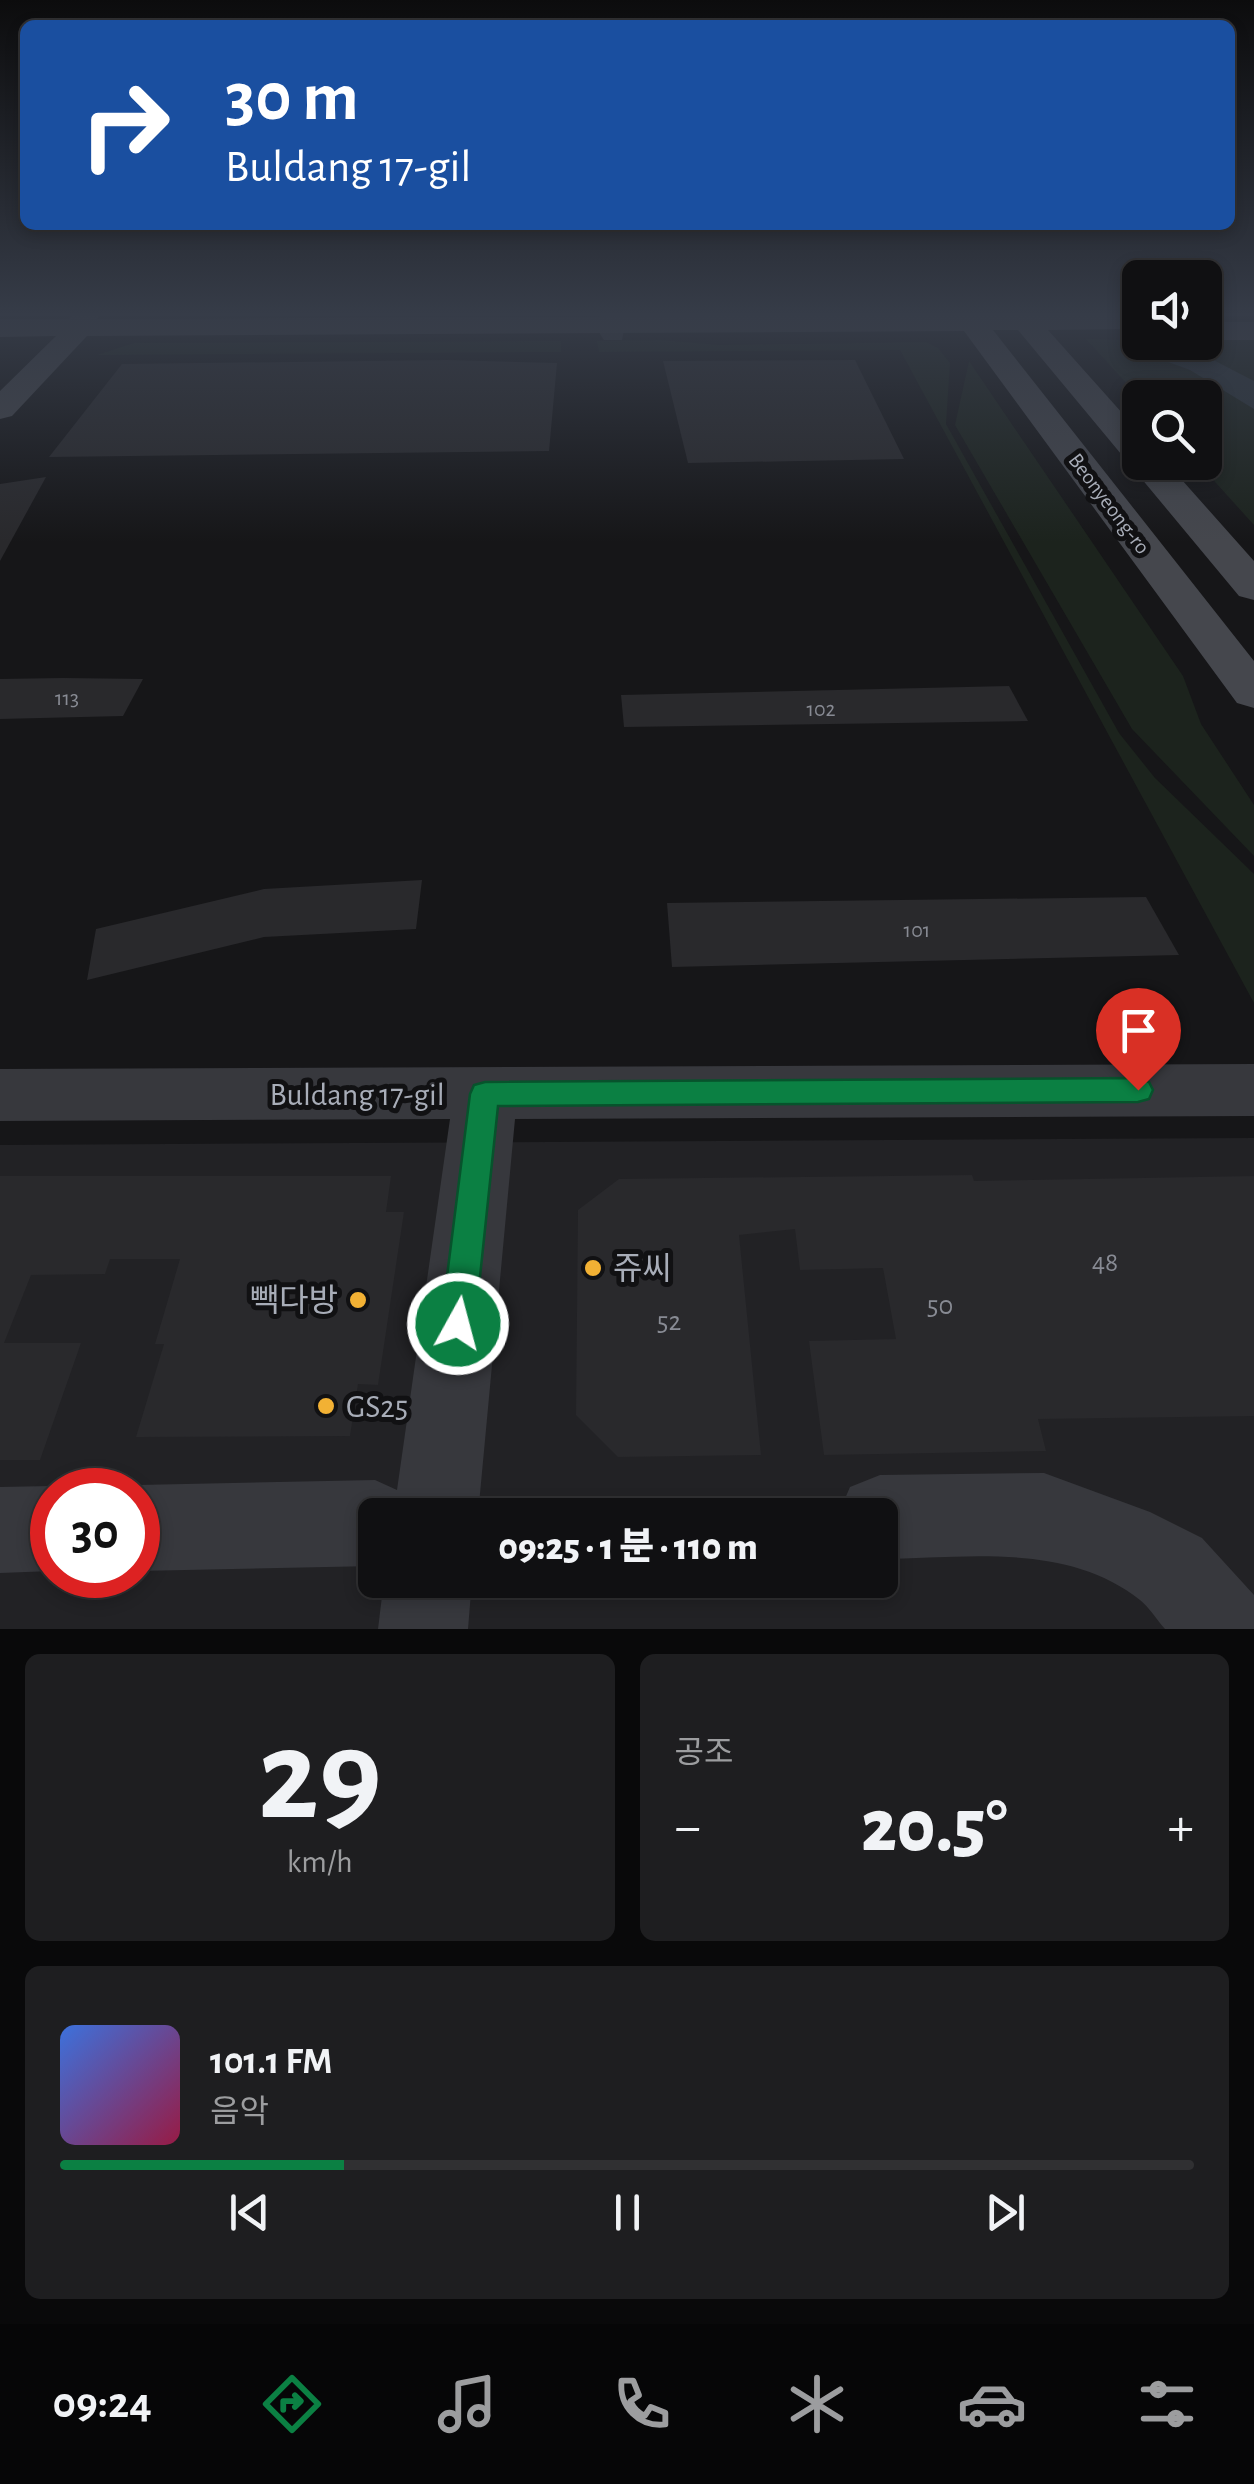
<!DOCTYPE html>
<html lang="ko">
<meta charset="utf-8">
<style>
:root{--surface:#101012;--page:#1e1e20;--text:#f1f3f6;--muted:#9c9d9f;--line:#303032;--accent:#0b8043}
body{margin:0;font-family:"Alegreya Sans","Noto Sans KR",sans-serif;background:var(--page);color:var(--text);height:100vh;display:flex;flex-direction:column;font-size:38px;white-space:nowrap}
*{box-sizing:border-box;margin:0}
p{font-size:32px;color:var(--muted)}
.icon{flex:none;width:55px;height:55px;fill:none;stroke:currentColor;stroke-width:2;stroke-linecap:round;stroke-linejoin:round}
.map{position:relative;height:1629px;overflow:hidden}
.drawer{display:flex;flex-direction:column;gap:25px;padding:25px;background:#09090a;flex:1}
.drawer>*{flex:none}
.banner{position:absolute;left:20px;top:20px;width:1215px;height:210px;border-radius:15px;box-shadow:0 5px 15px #0003,0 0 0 2px var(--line);background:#1a4fa0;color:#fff;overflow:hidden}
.buttons{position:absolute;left:1122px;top:260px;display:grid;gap:20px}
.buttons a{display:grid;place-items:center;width:100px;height:100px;border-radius:15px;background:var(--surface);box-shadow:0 5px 15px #0003,0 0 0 2px var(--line);font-size:50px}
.speed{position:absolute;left:30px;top:1468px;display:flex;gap:20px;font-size:50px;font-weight:700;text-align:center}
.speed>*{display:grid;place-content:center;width:130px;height:130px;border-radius:50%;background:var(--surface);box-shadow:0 5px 15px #0003,0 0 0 2px var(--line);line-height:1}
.speed .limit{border:15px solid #d22;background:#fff;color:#111}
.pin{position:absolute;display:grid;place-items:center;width:85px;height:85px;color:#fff;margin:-102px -42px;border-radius:50% 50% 50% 0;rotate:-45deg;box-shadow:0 0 10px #0007}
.pin .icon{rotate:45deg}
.me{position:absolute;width:110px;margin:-55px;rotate:7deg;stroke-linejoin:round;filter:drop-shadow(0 0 8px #0008)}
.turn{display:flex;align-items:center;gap:35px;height:210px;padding:0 40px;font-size:45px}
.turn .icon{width:130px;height:130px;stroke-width:2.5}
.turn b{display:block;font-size:70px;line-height:85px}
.big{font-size:75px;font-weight:800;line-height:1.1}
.drawer .tile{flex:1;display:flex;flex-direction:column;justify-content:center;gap:15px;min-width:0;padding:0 35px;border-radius:15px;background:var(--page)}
.drawer .dial{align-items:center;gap:0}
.dial b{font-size:130px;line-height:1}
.song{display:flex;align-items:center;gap:30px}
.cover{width:120px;height:120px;border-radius:15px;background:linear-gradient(135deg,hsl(220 70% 55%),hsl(340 70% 35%))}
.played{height:10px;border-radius:5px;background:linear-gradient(90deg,var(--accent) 25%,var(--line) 25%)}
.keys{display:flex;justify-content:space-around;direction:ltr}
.heat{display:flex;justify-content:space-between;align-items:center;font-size:55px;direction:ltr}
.drawer .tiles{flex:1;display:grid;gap:25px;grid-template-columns:1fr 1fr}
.tile:last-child{grid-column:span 2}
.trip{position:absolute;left:358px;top:1498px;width:540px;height:100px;border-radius:15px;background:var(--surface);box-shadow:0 5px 15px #0003,0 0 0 2px var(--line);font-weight:800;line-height:100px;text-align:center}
.menu{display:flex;height:160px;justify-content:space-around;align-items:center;background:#060607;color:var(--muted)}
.menu .icon{width:70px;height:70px}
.menu .selected{color:var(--accent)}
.menu b{font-size:45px;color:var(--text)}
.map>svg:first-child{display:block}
.built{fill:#222225;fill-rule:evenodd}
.green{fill:#1c231d}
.water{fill:#2c353c}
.building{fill:#29292c}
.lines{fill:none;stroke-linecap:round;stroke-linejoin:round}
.street{fill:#37383d;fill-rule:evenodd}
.secondary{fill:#45474d;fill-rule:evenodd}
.route{fill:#0b8043;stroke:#07532c;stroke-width:2.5}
.poi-dot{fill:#f2b134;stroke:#111113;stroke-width:4}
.labels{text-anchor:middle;stroke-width:10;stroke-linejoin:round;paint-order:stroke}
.far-street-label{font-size:22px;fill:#a8adb8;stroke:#111113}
.number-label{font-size:22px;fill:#888b94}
.near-number-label{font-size:28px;fill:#888b94}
.near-street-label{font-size:32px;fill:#a8adb8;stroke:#111113}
.near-poi-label{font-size:32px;fill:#a8adb8;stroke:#111113;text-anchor:start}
</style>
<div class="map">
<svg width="1254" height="1629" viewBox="0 0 1254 1629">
<rect width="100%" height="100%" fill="#161618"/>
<!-- built -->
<path class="built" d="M 1254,1138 L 1254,1629 L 0,1629 L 0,1145 ZM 52,1490 L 138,1490 L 138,1575 L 52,1575 ZM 375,1515 L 880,1515 L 880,1580 L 375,1580 Z"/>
<!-- green -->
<g class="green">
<polygon points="1254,337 1254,525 1198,463 1205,462 1205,398 1140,398 1086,339 1205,342 1205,338"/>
<polygon points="660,340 719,345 926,342 938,348 950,363 946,424 1119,733 1155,778 1254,874 1254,1003 900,350 599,352 597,341"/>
<polygon points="561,341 561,352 97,355 134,343"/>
<polygon points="969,361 1183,676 1201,724 1254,805 1254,856 1132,729 955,425"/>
</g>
<!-- water -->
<polygon class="water" points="1194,350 1254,381 1254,409 1190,370 1160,359"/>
<!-- building -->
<g class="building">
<polygon points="447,360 557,363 549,451 49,457 122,364"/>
<polygon points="855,360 904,459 688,463 663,361"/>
<polygon points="46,477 0,561 0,484"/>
<polygon points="63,678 143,679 123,716 0,719 0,679"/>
<polygon points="1009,686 1028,721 624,727 621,695"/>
<polygon points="422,880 416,929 264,937 87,980 96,929 264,889"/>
<polygon points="1146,897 1179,955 672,967 667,903"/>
<polygon points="972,1175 974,1181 1254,1176 1254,1416 1038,1419 1046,1451 824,1455 809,1341 896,1339 883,1268 800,1270 795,1229 739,1235 761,1455 618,1457 576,1415 578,1210 619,1179"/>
<polygon points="0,1176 391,1176 386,1212 404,1212 378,1385 358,1384 350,1436 136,1437 164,1344 155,1344 180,1259 110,1259 105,1274 31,1275 4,1343 81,1343 40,1460 0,1460"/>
</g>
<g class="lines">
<!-- street -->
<g class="street">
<polygon points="601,314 627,314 622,340 604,340 600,334"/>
<polygon points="1205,314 1220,314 1224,320 1220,325 1205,326"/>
<polygon points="1254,1064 1254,1116 515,1119 478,1515 375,1515 375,1566 138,1571 138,1490 127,1490 138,1485 375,1480 397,1490 450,1119 0,1121 0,1069"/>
<path d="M 1044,1473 L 1150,1512 L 1202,1538 L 1254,1595 L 1254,1629 L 1165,1629 C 1157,1620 1149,1607 1140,1600 C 1067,1542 966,1558 880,1559 L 880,1515 L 838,1515 L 850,1487 L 880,1475 Z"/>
<polygon points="52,1486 61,1490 52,1490 52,1571 0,1573 0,1487"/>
<polygon points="384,1580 472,1580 468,1629 378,1629"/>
</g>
<!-- secondary -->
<g class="secondary">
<polygon points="72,314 100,314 97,319 1140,314 1140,329 1048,330 1140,433 1140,462 1166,462 1254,561 1254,600 1239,596 1018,330 993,330 1254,661 1254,708 1237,703 964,331 87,336 12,416 0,419 0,391 56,336 0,337 0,319 69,319"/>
<rect x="1205" y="322" width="49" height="18"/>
</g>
</g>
<!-- sky -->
<linearGradient id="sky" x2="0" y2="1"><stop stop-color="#0c0c0d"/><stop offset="0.58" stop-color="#363c48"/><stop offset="1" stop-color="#363c48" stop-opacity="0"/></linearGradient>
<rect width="1254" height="542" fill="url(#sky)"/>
<!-- route -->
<polygon class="route" points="1138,1078 1149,1082 1153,1090 1149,1099 1138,1102 498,1106 475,1324 470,1335 458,1340 446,1335 441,1324 470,1094 474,1085 485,1082"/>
<!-- markers -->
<g class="poi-dot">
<circle cx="593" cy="1268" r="10"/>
<circle cx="358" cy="1300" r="10"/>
<circle cx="326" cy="1406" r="10"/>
</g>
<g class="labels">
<!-- far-street labels -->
<g class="far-street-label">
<text transform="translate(1110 503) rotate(53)" y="8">Beonyeong-ro</text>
</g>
<!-- number labels -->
<g class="number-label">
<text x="67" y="705">113</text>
<text x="821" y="716">102</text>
<text x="917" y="937">101</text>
</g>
<!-- near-number labels -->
<g class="near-number-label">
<text x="1105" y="1271">48</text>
<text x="940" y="1314">50</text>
<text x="669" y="1330">52</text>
</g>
<!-- near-street labels -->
<g class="near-street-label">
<text x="357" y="1105">Buldang 17-gil</text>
</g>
<!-- near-poi labels -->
<g class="near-poi-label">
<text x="613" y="1279">쥬씨</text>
<text x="338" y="1311" text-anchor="end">빽다방</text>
<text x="346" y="1417">GS25</text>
</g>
</g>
</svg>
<div class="buttons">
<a><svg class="icon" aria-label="sound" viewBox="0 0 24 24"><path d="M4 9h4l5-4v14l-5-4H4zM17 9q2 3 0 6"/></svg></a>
<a><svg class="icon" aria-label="search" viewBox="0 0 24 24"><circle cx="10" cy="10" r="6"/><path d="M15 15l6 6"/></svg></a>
</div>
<div class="speed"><div class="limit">30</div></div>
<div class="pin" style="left:1138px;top:1090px;background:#d93025"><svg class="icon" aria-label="arrive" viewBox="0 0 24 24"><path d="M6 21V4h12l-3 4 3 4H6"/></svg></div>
<svg class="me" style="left:458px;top:1324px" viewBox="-20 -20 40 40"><circle r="17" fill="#0b8043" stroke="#fff" stroke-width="3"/><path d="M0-11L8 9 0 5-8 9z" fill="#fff"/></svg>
<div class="trip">09:25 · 1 분 · 110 m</div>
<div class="banner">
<div class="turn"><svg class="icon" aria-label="right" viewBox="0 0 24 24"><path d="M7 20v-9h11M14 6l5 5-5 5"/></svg><div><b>30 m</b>Buldang 17-gil</div></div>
</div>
</div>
<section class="drawer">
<div class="tiles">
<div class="tile dial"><b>29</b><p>km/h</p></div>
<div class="tile"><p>공조</p>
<div class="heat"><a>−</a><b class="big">20.5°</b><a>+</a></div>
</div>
<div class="tile">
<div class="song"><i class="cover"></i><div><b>101.1 FM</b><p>음악</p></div></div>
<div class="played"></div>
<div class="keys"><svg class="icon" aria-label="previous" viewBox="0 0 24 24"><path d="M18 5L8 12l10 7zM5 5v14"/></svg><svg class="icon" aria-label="pause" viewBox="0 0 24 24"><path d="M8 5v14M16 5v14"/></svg><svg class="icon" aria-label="next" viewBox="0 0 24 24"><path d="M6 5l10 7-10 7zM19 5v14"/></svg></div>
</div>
</div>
</section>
<nav class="menu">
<b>09:24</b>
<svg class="icon selected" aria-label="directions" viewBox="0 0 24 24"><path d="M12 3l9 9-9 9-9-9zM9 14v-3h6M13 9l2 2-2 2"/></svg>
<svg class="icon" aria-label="music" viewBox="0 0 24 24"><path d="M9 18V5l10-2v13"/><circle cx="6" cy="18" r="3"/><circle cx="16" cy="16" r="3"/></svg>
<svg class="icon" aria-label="phone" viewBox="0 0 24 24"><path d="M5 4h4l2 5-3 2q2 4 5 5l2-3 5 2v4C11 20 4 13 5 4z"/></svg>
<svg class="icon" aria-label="climate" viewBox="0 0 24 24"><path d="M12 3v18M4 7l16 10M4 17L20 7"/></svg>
<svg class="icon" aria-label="car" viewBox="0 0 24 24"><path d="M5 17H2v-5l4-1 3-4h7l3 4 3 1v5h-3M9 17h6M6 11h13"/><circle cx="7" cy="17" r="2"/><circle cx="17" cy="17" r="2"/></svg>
<svg class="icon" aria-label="filters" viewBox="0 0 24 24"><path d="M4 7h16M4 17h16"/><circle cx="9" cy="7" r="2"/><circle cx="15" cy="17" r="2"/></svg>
</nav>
